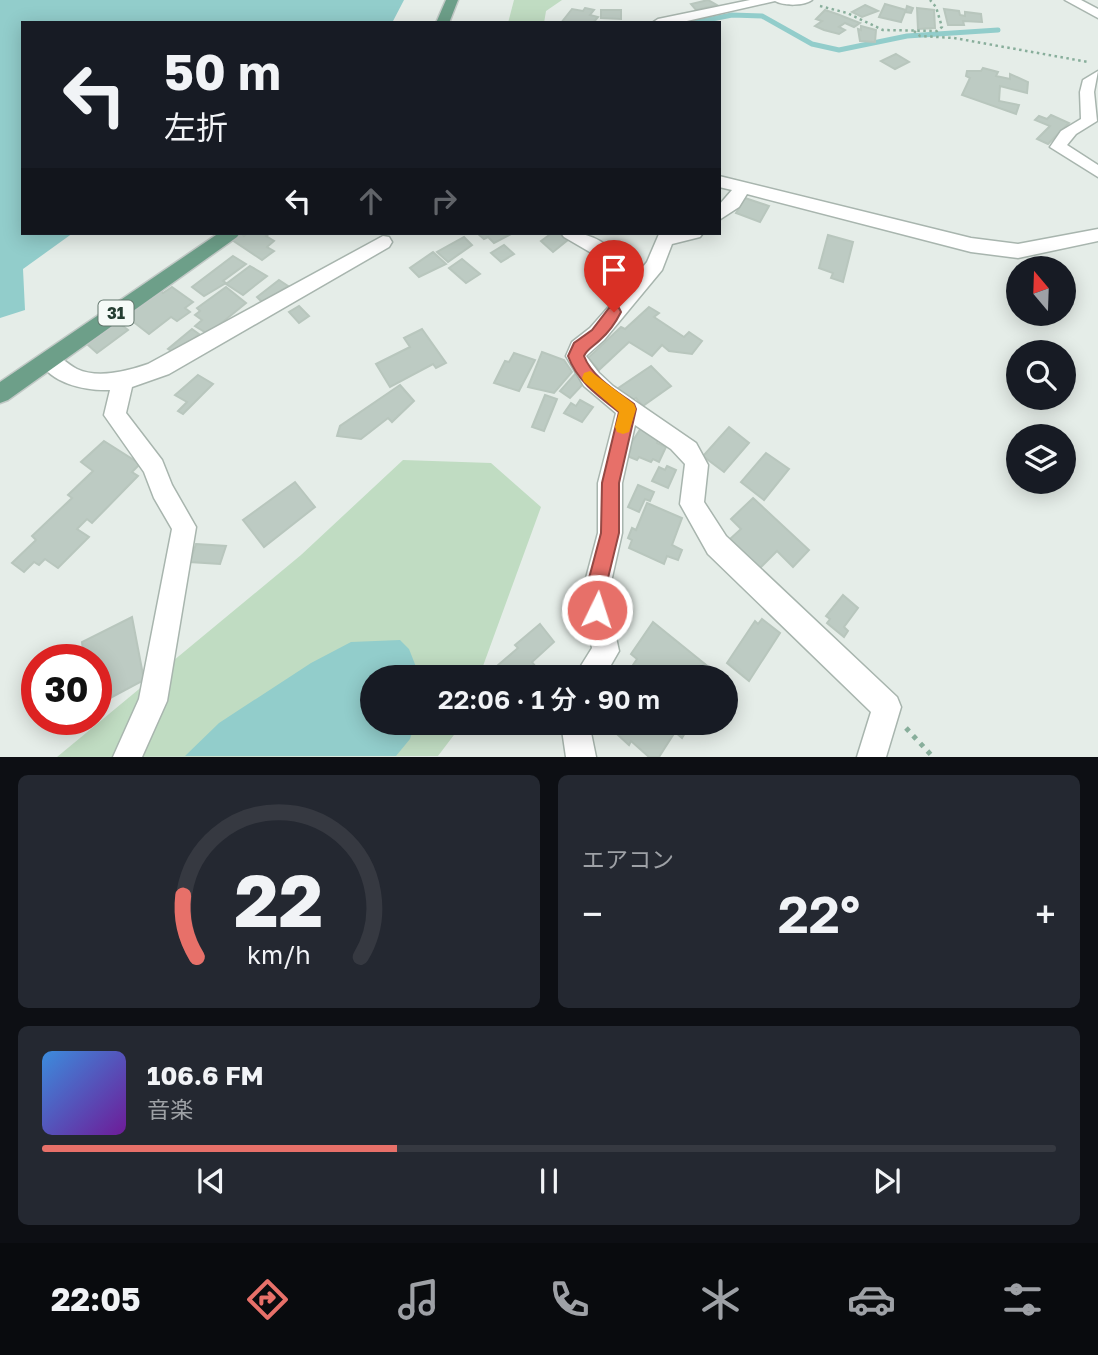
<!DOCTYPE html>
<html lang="ja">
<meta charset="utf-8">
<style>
:root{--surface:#171b24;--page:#242831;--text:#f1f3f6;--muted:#9ea1a6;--line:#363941;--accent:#e77069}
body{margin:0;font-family:"Golos Text","Noto Sans JP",sans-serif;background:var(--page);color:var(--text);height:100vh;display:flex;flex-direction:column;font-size:26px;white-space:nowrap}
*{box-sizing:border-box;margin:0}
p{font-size:23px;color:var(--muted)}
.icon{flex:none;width:38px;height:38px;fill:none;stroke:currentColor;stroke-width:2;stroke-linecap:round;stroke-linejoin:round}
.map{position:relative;height:757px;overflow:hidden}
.side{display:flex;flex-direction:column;gap:18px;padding:18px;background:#0d0f14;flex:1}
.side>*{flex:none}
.guide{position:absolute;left:21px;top:21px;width:700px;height:214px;border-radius:0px;box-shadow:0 4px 18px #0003;background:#171b24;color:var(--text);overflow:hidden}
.needle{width:46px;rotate:341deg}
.buttons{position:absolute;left:1006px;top:256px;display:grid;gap:14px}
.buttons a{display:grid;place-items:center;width:70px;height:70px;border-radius:50%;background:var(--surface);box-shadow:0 4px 18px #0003;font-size:35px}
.speed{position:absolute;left:21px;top:644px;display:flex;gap:14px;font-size:35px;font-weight:700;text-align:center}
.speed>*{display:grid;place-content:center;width:91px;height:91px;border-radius:50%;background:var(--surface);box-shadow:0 4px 18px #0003;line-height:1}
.speed .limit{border:10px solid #d22;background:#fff;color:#111}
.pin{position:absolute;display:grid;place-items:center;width:60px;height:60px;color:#fff;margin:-72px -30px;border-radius:50% 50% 50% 0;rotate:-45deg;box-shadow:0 0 7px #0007}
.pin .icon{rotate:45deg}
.me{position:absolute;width:77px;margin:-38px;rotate:4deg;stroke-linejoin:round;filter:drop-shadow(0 0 5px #0008)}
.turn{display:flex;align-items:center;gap:24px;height:147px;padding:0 28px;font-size:32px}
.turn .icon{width:91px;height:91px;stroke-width:2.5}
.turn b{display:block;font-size:49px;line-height:60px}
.lanes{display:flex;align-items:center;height:66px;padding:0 28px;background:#0003;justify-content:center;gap:35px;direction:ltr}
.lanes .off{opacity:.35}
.big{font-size:52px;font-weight:600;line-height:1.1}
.side .widget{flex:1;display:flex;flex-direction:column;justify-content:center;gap:10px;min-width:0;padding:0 24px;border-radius:10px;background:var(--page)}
.side .dial{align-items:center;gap:0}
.dial svg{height:182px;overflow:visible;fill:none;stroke:var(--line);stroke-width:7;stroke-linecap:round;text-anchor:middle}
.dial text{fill:var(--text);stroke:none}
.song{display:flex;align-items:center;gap:21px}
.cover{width:84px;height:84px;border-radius:10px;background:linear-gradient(135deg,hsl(210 70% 55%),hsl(280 70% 35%))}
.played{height:7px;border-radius:4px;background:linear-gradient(90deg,var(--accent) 35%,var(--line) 35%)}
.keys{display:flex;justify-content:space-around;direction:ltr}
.heat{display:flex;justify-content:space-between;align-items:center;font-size:38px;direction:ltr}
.side .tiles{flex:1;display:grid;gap:18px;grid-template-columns:1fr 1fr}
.widget:last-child{grid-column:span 2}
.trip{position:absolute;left:360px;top:665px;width:378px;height:70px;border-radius:35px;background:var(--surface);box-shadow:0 4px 18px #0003;font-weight:600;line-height:70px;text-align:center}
.menu{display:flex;height:112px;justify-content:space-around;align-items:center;background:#090b0e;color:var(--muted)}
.menu .icon{width:49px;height:49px}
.menu .current{color:var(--accent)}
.menu b{font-size:32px;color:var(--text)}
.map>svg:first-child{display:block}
.green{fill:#c0dcc2}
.water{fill:#92cdcb}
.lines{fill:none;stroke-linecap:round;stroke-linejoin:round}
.stream{stroke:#92cdcb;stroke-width:5}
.building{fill:#bdcbc3;stroke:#b8c6bd;stroke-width:2}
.street-casing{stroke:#a8b5ae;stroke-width:3}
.primary-casing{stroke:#c2c9c6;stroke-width:3}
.path-far1{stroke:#88ae9b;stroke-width:2.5;stroke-dasharray:2.5 3.5;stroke-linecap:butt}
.path{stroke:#88ae9b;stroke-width:5;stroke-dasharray:4.5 6;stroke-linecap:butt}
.street{fill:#fff;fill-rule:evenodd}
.primary{fill:#6d9f89;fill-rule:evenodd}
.route{fill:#e77069;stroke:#964944;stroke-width:2}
.slow{fill:#f59e0b}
.labels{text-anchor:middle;stroke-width:5;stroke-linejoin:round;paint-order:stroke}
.shield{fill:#f5faf7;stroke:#63766d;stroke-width:2}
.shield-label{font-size:16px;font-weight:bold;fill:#253e32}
</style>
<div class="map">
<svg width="1098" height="757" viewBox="0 0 1098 757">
<rect width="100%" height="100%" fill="#e5ede8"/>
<!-- green -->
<g class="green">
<polygon points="514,0 562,0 546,11 544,23 508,23"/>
<polygon points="403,460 491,463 541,507 479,677 373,677 373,723 463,723 438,756 57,757 301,555"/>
</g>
<!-- water -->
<g class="water">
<polygon points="0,0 404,0 392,23 23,23 23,233 73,233 23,269 25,310 0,318"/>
<polygon points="400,640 409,649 420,677 373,677 373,723 415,723 410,739 396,756 185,756 219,723 311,663 351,642"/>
</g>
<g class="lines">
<!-- stream -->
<polyline class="stream" points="692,23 732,15 762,16 812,44 839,50 907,36 998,30"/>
</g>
<!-- building -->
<g class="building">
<polygon points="708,0 717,5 696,10 691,4"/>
<polygon points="885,4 906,10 907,6 913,8 911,13 905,12 901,22 879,17"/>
<polygon points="865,5 878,11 862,17 852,12"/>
<polygon points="585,8 594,10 590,15 598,17 593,23 561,23 572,9 583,11"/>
<polygon points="917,8 934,10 935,28 918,29"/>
<polygon points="944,9 959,11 960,15 965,16 965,12 981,14 982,22 963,21 964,25 948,25"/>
<polygon points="601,10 621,10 621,19 601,18"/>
<polygon points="825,10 837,14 860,23 854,27 845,23 839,27 845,30 839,34 824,30 815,26 822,21 816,19"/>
<polygon points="861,26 876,30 875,42 860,41 858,29 861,30"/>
<polygon points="896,54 909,62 895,69 881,61"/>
<polygon points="983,68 998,72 996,76 1010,79 1010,74 1028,82 1027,93 1000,86 999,101 1019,105 1016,114 962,95 970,78 966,76 967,71 981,71"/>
<polygon points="1051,115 1069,123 1048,144 1037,139 1050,126 1035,120 1039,116 1047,119"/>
<polygon points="745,198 769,206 760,222 736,213"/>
<polygon points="241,233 244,236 248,233 266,233 269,234 266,236 274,241 267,247 274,251 262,260 232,240"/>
<polygon points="477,233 513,233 494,243 488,237 484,239"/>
<polygon points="552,233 559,233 569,239 553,252 541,241"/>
<polygon points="828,235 853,242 843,282 831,278 833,273 819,268"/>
<polygon points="464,237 472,245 448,262 437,252"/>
<polygon points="504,245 514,254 501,262 491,253"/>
<polygon points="433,252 446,264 419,277 410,268"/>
<polygon points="233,256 246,264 223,281 226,283 204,296 192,287"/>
<polygon points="462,259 480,274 466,283 449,268"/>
<polygon points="250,266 267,276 243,295 226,284"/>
<polygon points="279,280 288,286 263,303 257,297"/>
<polygon points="172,287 193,302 185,308 190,312 177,321 171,317 149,334 126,316 161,291 163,293"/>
<polygon points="226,287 246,303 208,334 195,326 202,320 195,315 200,311 197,308"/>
<polygon points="299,306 309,316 299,323 289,312"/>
<polygon points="649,307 659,313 654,317 684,337 689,332 702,341 692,354 669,351 662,345 652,356 629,342 599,370 588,358 621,327 625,329"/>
<polygon points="118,322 128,330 97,353 87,344"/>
<polygon points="192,329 199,334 176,354 168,349"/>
<polygon points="422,329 446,363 436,368 433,364 390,387 376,364 410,347 404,338"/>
<polygon points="542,352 564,360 572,372 554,393 528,387"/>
<polygon points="514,353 535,360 519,391 494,383 505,361 509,362"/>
<polygon points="651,366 671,386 643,406 636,398 629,402 617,389"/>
<polygon points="575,374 586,381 570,398 560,391"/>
<polygon points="198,375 213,384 183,414 178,411 187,402 175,395"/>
<polygon points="400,385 414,401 392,422 388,418 361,439 337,436 340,426"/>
<polygon points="545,395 557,399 544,431 532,427"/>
<polygon points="580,400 593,407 582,422 564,413 571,403 576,406"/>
<polygon points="729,427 749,443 724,472 703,456"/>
<polygon points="641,428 660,436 657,443 666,447 659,462 653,459 651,462 639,457 637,460 627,456 631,449 628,448"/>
<polygon points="104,441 140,464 132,472 138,476 92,523 87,519 77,529 89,537 58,568 45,559 39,565 34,562 24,572 12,563 36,540 32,536 72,498 68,495 93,471 81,462"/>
<polygon points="766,453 789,469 764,500 741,482"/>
<polygon points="667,466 676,470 668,488 652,481 659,467 665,470"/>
<polygon points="295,482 315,507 264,547 243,520"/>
<polygon points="638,485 654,492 650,501 645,499 639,512 628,507"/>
<polygon points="753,498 809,550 793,567 777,551 760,568 730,539 741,529 731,519"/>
<polygon points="647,503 682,518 672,545 682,550 678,560 667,556 664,564 629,548 632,540 628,538 632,528 636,530"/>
<polygon points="196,544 226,546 220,564 190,562"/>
<polygon points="843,595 858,608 844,627 848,631 844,637 827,623 830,619 826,616"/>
<polygon points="132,617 144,680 97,705 96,660 90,660 89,656 84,659 82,642"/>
<polygon points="762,619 780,633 749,681 727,663 755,621 758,624"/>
<polygon points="653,622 721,677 625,677 637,659 631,654"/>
<polygon points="540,624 554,642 532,662 544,677 492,677 489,673 518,648 515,645"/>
<polygon points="605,723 691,723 682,738 675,732 659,757 649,757 631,741 629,745"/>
</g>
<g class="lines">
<!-- street casing -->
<g class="street-casing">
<g id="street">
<path d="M 750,0 L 812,0 C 804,6 784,6 775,1 L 678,23 L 652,23 L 658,19 Z"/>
<polygon points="1065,0 1081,0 1098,9 1098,18"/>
<polygon points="1098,71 1094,92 1097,121 1076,134 1067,145 1098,165 1098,177 1050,147 1061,131 1081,119 1080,92 1083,80"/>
<polygon points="719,176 971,238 1018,244 1098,229 1098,241 1018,258 971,252 747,194 739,207 719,220 719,205 732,190 719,187"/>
<path d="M 561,233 C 599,231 612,249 637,274 L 647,262 L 659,234 L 703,233 L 700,237 L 672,244 L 662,270 L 604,340 L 586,356 L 599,373 L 613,386 L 696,443 L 708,465 L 704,502 L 726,536 L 897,697 L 901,707 L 886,757 L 857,757 L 871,712 L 708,554 L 680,504 L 685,464 L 671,449 L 635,425 L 622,483 L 622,533 L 611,582 L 610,610 L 619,651 L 604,677 L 574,677 L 592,648 L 584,610 L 585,582 L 598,533 L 598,483 L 616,413 L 584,386 L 566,356 L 572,342 L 590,328 L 627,286 L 595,255 L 564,237 Z"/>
<path d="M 383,236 L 389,237 L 392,242 L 389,247 L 169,374 L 132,387 L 126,413 L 162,460 L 172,485 L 196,527 L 167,701 L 142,757 L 113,757 L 139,699 L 172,529 L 154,498 L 144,472 L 104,415 L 110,390 C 86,391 51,384 39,360 L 42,354 L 49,352 C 60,355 67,364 77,369 C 98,379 128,371 148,364 Z"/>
<polygon points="561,723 589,723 596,757 566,757"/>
</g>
</g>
<!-- primary casing -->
<g class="primary-casing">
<g id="primary">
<polygon points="446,0 458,0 449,23 436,23"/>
<polygon points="219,233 240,233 237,237 8,400 0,403 0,382"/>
</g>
</g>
<!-- path-far1 -->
<g class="path-far1">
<polyline points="820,6 847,13 883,30 937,31 942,27 936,7 930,0"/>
<polyline points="914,31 920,36 954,38 1088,62"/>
</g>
<!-- path -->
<polyline class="path" points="906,728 933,757"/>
<!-- street -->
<use href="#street" class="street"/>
<!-- primary -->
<use href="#primary" class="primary"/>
</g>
<!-- route -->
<path class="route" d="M 614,307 L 619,308 L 621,312 C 616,322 608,333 600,340 C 594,346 587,349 584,356 C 592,377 616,391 634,404 L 636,409 L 619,483 L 619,533 L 607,582 L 607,610 L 604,617 L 597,620 L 590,617 L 587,610 L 588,582 L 601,533 L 602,483 L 619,412 C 598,396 577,381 568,356 L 574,343 L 592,330 L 609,308 Z"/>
<!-- slow -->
<polygon class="slow" points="590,371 634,404 636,409 629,432 623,434 617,432 615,427 619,412 584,382 582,378 584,373"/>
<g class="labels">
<!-- shield labels -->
<rect class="shield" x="98.5" y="300.5" width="35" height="25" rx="5"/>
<g class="shield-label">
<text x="116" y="319">31</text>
</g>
</g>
</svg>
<div class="buttons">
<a><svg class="needle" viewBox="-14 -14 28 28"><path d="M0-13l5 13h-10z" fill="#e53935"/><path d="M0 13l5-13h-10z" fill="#9ea1a6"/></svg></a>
<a><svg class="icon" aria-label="search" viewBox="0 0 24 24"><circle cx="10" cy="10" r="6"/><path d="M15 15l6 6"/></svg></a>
<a><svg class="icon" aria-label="layers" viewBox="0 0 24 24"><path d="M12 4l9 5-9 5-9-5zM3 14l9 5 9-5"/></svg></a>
</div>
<div class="speed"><div class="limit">30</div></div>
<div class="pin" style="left:614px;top:312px;background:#d93025"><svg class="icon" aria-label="arrive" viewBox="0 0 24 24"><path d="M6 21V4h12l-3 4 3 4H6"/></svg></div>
<svg class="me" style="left:597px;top:610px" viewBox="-20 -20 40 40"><circle r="17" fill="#e77069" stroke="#fff" stroke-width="3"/><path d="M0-11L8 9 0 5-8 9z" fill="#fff"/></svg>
<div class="trip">22:06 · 1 分 · 90 m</div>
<div class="guide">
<div class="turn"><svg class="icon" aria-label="left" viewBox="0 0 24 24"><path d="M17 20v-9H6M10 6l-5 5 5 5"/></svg><div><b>50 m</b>左折</div></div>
<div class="lanes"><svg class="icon" aria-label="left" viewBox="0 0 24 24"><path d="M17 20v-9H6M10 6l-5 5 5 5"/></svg><svg class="icon off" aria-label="ahead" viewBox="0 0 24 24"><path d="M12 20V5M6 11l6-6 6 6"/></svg><svg class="icon off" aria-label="right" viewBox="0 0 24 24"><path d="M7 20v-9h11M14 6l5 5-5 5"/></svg></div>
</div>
</div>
<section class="side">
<div class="tiles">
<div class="widget dial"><svg viewBox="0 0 100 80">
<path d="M14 69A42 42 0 1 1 86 69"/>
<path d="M14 69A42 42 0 0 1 8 42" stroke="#e77069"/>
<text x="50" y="56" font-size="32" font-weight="700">22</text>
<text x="50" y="72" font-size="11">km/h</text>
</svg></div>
<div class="widget"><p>エアコン</p>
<div class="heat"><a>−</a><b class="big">22°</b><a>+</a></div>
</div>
<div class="widget">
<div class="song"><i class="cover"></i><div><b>106.6 FM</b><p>音楽</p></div></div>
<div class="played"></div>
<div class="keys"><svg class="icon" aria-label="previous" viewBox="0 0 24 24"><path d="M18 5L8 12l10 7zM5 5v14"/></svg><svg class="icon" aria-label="pause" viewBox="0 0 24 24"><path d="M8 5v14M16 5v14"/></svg><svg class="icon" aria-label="next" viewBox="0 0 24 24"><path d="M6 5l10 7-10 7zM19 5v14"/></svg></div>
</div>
</div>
</section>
<nav class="menu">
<b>22:05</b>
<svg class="icon current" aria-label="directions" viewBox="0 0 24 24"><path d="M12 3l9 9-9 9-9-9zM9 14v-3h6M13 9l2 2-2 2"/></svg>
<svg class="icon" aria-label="music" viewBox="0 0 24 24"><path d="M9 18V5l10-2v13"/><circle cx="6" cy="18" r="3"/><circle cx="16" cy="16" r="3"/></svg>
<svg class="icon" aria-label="phone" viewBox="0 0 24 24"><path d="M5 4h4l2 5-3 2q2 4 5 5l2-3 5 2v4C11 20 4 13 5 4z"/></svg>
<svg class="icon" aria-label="climate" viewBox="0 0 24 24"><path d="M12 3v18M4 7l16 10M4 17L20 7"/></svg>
<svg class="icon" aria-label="car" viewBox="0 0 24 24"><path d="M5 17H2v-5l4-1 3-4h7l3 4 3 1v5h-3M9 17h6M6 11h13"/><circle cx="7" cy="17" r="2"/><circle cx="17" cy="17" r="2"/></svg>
<svg class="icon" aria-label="filters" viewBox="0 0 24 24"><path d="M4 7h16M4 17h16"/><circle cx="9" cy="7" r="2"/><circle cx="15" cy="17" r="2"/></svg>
</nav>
